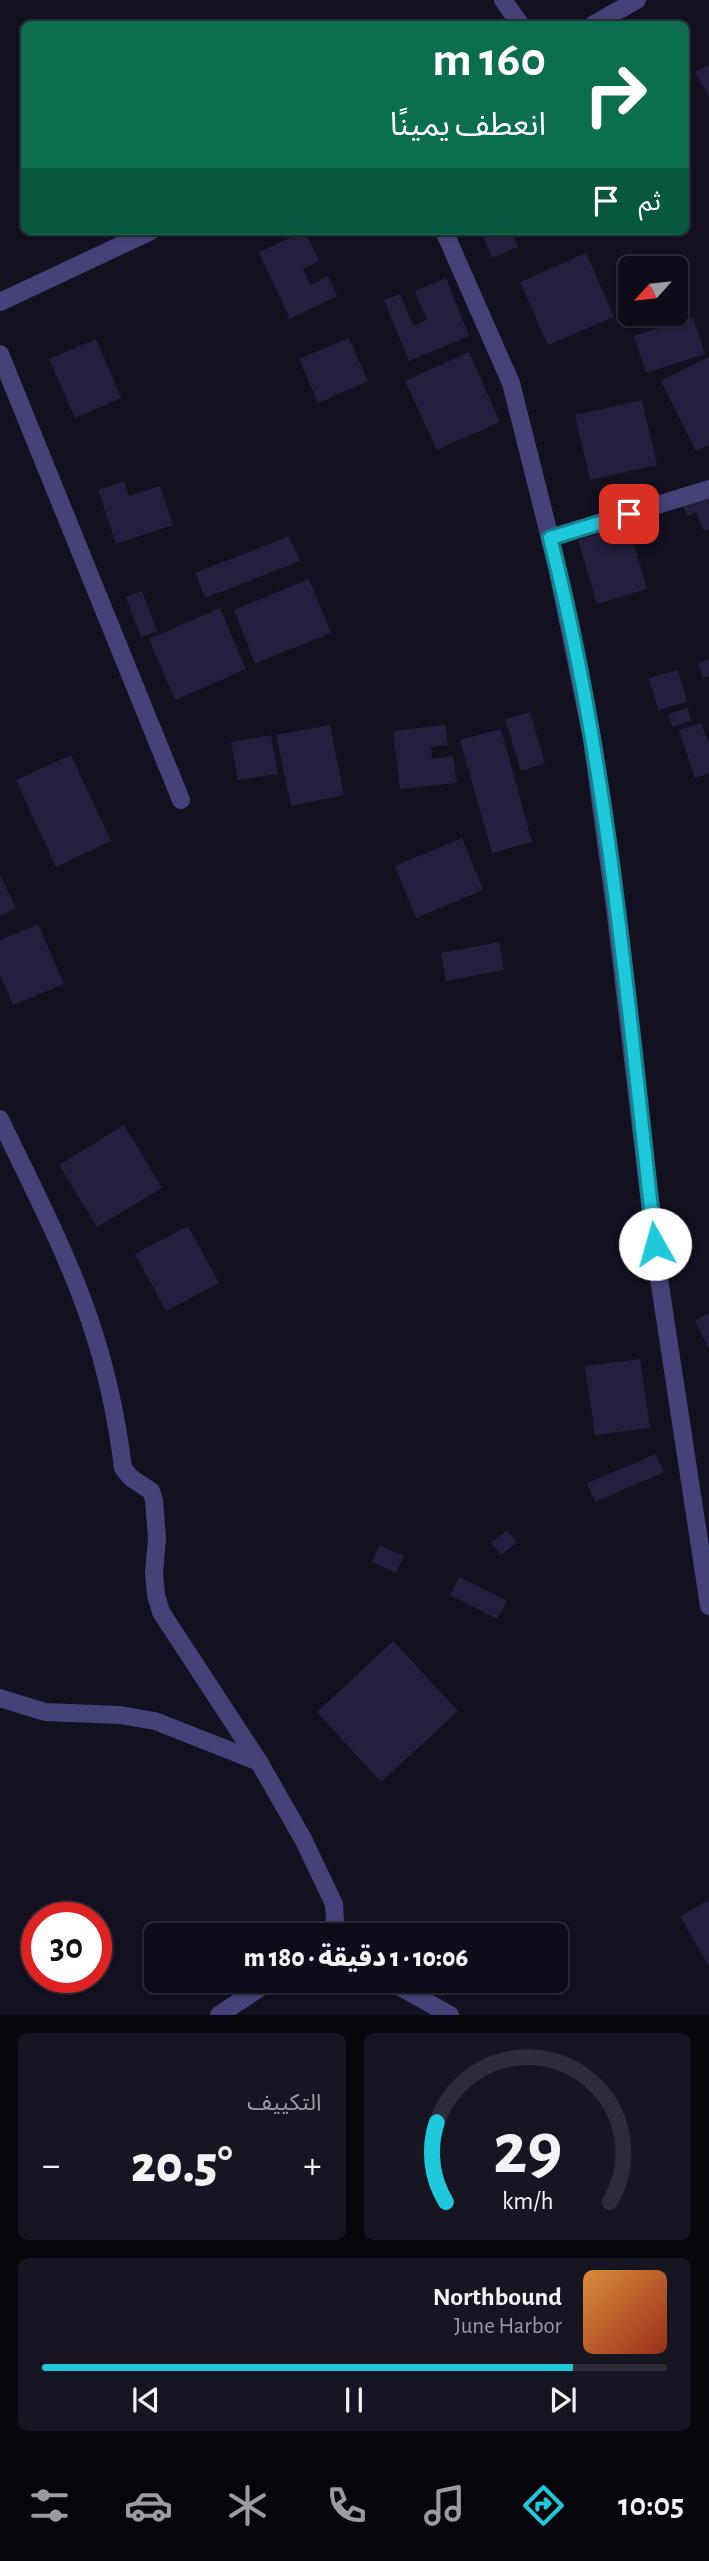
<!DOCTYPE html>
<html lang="ar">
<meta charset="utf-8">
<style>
:root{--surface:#0e0c18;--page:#171521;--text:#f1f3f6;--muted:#9b9ba2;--line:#2e2c37;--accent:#1fc9dc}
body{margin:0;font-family:"Alegreya Sans","Noto Sans Arabic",sans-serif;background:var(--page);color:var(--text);direction:rtl;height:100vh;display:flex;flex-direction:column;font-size:26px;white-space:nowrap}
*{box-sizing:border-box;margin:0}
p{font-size:23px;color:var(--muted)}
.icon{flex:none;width:38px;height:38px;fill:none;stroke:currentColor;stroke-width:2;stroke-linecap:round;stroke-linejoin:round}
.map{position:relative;height:2015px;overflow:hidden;direction:ltr}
.panel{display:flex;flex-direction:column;gap:18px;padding:18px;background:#08070d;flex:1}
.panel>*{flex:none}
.guide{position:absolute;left:21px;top:21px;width:668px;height:214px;border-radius:10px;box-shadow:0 2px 5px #0004,0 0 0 2px var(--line);direction:rtl;background:#0b6e4f;color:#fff;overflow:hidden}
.needle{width:46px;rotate:243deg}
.controls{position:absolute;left:618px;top:256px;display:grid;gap:14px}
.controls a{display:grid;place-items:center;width:70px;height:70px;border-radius:10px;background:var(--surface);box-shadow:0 2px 5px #0004,0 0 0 2px var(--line);font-size:35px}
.speed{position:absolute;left:21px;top:1902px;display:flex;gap:14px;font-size:35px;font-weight:700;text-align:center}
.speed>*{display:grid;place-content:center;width:91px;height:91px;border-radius:50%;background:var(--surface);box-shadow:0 2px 5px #0004,0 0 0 2px var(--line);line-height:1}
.speed .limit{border:10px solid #d22;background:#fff;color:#111}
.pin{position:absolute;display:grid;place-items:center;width:60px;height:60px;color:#fff;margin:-30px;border-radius:14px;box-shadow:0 4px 10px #0006}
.me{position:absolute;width:77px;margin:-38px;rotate:353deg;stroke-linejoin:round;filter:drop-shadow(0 0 5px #0008)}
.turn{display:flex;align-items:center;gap:24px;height:147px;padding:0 28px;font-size:32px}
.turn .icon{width:91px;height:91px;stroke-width:2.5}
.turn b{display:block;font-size:49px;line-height:60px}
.then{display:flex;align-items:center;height:66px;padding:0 28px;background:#0003;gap:14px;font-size:26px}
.big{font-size:52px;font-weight:800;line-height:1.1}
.panel .widget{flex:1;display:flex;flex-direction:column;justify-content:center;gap:10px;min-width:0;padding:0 24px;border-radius:10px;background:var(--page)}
.panel .dial{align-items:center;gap:0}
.dial svg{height:182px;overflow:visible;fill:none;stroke:var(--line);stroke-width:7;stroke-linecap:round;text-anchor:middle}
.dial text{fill:var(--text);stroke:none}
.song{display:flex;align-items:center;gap:21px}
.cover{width:84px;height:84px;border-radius:10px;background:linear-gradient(135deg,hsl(30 70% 55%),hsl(10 70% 35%))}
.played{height:7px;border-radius:4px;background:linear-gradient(90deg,var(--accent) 85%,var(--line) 85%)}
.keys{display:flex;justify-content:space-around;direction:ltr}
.heat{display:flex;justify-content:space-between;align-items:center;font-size:38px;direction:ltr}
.panel .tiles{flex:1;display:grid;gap:18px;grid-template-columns:1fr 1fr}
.widget:last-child{grid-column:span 2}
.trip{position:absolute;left:144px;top:1923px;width:424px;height:70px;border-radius:10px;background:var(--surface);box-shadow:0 2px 5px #0004,0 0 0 2px var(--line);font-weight:800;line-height:70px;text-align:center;direction:rtl}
.menu{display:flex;height:112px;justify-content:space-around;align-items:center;background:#06050a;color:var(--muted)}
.menu .icon{width:49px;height:49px}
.menu .selected{color:var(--accent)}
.menu b{font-size:32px;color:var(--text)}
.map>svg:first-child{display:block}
.building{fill:#251f3f}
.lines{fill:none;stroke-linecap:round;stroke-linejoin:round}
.minor{stroke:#444279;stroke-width:18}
.route-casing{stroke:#14838f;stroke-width:18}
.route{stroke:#1fc9dc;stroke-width:12}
</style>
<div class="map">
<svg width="709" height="2015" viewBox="0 0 709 2015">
<rect width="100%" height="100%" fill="#131020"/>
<!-- building -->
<g class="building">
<polygon points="709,65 709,97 695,72"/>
<polygon points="305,231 319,261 303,269 311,285 328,276 337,296 290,319 259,252"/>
<polygon points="481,231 512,231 518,247 492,258"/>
<polygon points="586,253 614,317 548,345 520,282"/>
<polygon points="446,278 469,336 409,361 384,300 400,294 413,326 427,320 415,291"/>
<polygon points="676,278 688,306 676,311"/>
<polygon points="693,317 705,354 646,373 634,336"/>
<polygon points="349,338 368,381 318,403 299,359"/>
<polygon points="96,339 121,398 75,418 49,359"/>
<polygon points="469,352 500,422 437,450 405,381"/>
<polygon points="709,357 709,445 696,451 661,381"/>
<polygon points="642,400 657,465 590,480 575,415"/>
<polygon points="124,481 129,496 160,486 173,525 116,544 98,490"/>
<polygon points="709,492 709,529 704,531 696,512 687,516 682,503"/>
<polygon points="628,525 647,589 597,604 578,540"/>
<polygon points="289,536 300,561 205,598 195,573"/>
<polygon points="309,579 331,633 255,663 234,610"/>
<polygon points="142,591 157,631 141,637 126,597"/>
<polygon points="220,608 246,669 175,700 149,639"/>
<polygon points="709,659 709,676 703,678 698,663"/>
<polygon points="678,670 687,702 658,710 649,678"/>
<polygon points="688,708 691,721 672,727 668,714"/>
<polygon points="530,712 545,763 521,771 505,719"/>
<polygon points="701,723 709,745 709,773 695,778 679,730"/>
<polygon points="330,725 344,795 291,806 276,735"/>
<polygon points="445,725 448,745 431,747 432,759 453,756 457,783 400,789 393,731"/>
<polygon points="501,729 532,842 492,853 460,740"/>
<polygon points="271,735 278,774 238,780 231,742"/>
<polygon points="71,755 111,841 56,867 16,780"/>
<polygon points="462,838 483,890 416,918 395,866"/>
<polygon points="0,875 16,908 0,916"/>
<polygon points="38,924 64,984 13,1005 0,975 0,940"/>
<polygon points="499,942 504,970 446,981 441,953"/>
<polygon points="124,1125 162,1188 97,1227 59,1165"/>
<polygon points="188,1226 219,1283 166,1311 135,1254"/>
<polygon points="709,1313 709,1349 695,1321"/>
<polygon points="640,1359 650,1428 595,1435 585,1366"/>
<polygon points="656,1454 664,1472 595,1502 587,1483"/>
<polygon points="507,1530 517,1542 501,1555 491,1543"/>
<polygon points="379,1545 404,1556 396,1573 372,1562"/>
<polygon points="459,1577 507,1601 497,1619 450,1595"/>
<polygon points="393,1641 458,1711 381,1782 317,1712"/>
<polygon points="709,1900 709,1967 680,1916"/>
</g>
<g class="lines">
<!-- minor -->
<g class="minor">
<polyline points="503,0 520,24"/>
<polyline points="594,24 637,0"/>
<polyline points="444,231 511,383 556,562 592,739 616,916 658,1272 709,1606"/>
<polyline points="0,302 151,231"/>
<polyline points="0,354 181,800"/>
<polyline points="550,538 709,489"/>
<path d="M 0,1119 C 31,1185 67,1252 90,1321 C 106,1368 117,1419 123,1468 L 131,1478 L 151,1491 L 154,1500 L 157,1538 L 154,1573 L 156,1595 L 161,1612 L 259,1762 L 303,1839 L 334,1904 L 335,1921 L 329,1936"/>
<polyline points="0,1698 45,1712 120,1715 155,1721 259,1762"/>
<polyline points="390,1981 450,2015"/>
<polyline points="219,2015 270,1981"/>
</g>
</g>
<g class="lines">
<!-- route casing -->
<g class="route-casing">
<path id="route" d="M 629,514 L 550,538 C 609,767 628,1010 655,1244"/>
</g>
<!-- route -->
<use href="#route" class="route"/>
</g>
</svg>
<div class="controls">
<a><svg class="needle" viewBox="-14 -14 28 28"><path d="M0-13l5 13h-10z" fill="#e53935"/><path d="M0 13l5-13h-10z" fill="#9b9ba2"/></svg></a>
</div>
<div class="speed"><div class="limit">30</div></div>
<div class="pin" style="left:629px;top:514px;background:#d93025"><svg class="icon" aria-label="arrive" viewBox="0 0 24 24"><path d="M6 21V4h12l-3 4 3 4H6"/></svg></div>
<svg class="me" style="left:655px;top:1244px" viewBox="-20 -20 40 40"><circle r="19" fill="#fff"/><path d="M0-13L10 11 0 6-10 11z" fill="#1fc9dc"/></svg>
<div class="trip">10:06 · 1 دقيقة · 180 m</div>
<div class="guide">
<div class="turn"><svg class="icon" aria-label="right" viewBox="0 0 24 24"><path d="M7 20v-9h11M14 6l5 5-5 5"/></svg><div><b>160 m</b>انعطف يمينًا</div></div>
<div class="then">ثم<svg class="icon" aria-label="arrive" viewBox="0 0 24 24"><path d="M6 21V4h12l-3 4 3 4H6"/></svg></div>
</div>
</div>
<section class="panel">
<div class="tiles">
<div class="widget dial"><svg viewBox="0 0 100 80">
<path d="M14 69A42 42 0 1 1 86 69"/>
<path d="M14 69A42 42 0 0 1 10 34" stroke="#1fc9dc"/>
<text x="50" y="56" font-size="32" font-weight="700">29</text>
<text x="50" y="72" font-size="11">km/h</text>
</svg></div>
<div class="widget"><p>التكييف</p>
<div class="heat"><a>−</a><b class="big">20.5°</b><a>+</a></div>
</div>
<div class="widget">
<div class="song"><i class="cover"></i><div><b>Northbound</b><p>June Harbor</p></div></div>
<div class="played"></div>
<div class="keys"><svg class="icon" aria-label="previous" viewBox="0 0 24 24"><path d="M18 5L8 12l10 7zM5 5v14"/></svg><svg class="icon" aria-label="pause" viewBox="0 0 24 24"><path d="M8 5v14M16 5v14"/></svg><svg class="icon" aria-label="next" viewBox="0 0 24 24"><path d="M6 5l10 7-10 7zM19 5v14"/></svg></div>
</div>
</div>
</section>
<nav class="menu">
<b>10:05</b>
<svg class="icon selected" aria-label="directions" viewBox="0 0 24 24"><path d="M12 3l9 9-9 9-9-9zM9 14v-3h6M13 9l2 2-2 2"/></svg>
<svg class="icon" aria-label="music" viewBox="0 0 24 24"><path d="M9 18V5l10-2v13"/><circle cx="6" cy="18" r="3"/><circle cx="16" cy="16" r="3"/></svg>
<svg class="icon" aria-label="phone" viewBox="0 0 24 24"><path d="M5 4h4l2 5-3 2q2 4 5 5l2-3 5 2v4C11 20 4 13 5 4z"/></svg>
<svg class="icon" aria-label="climate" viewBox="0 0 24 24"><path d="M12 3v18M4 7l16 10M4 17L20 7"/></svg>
<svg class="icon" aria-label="car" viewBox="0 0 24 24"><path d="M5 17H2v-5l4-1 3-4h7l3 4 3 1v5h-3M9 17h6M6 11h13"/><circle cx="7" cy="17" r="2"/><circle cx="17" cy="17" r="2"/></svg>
<svg class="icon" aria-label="filters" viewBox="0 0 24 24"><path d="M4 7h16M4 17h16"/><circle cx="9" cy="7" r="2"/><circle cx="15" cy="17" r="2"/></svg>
</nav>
